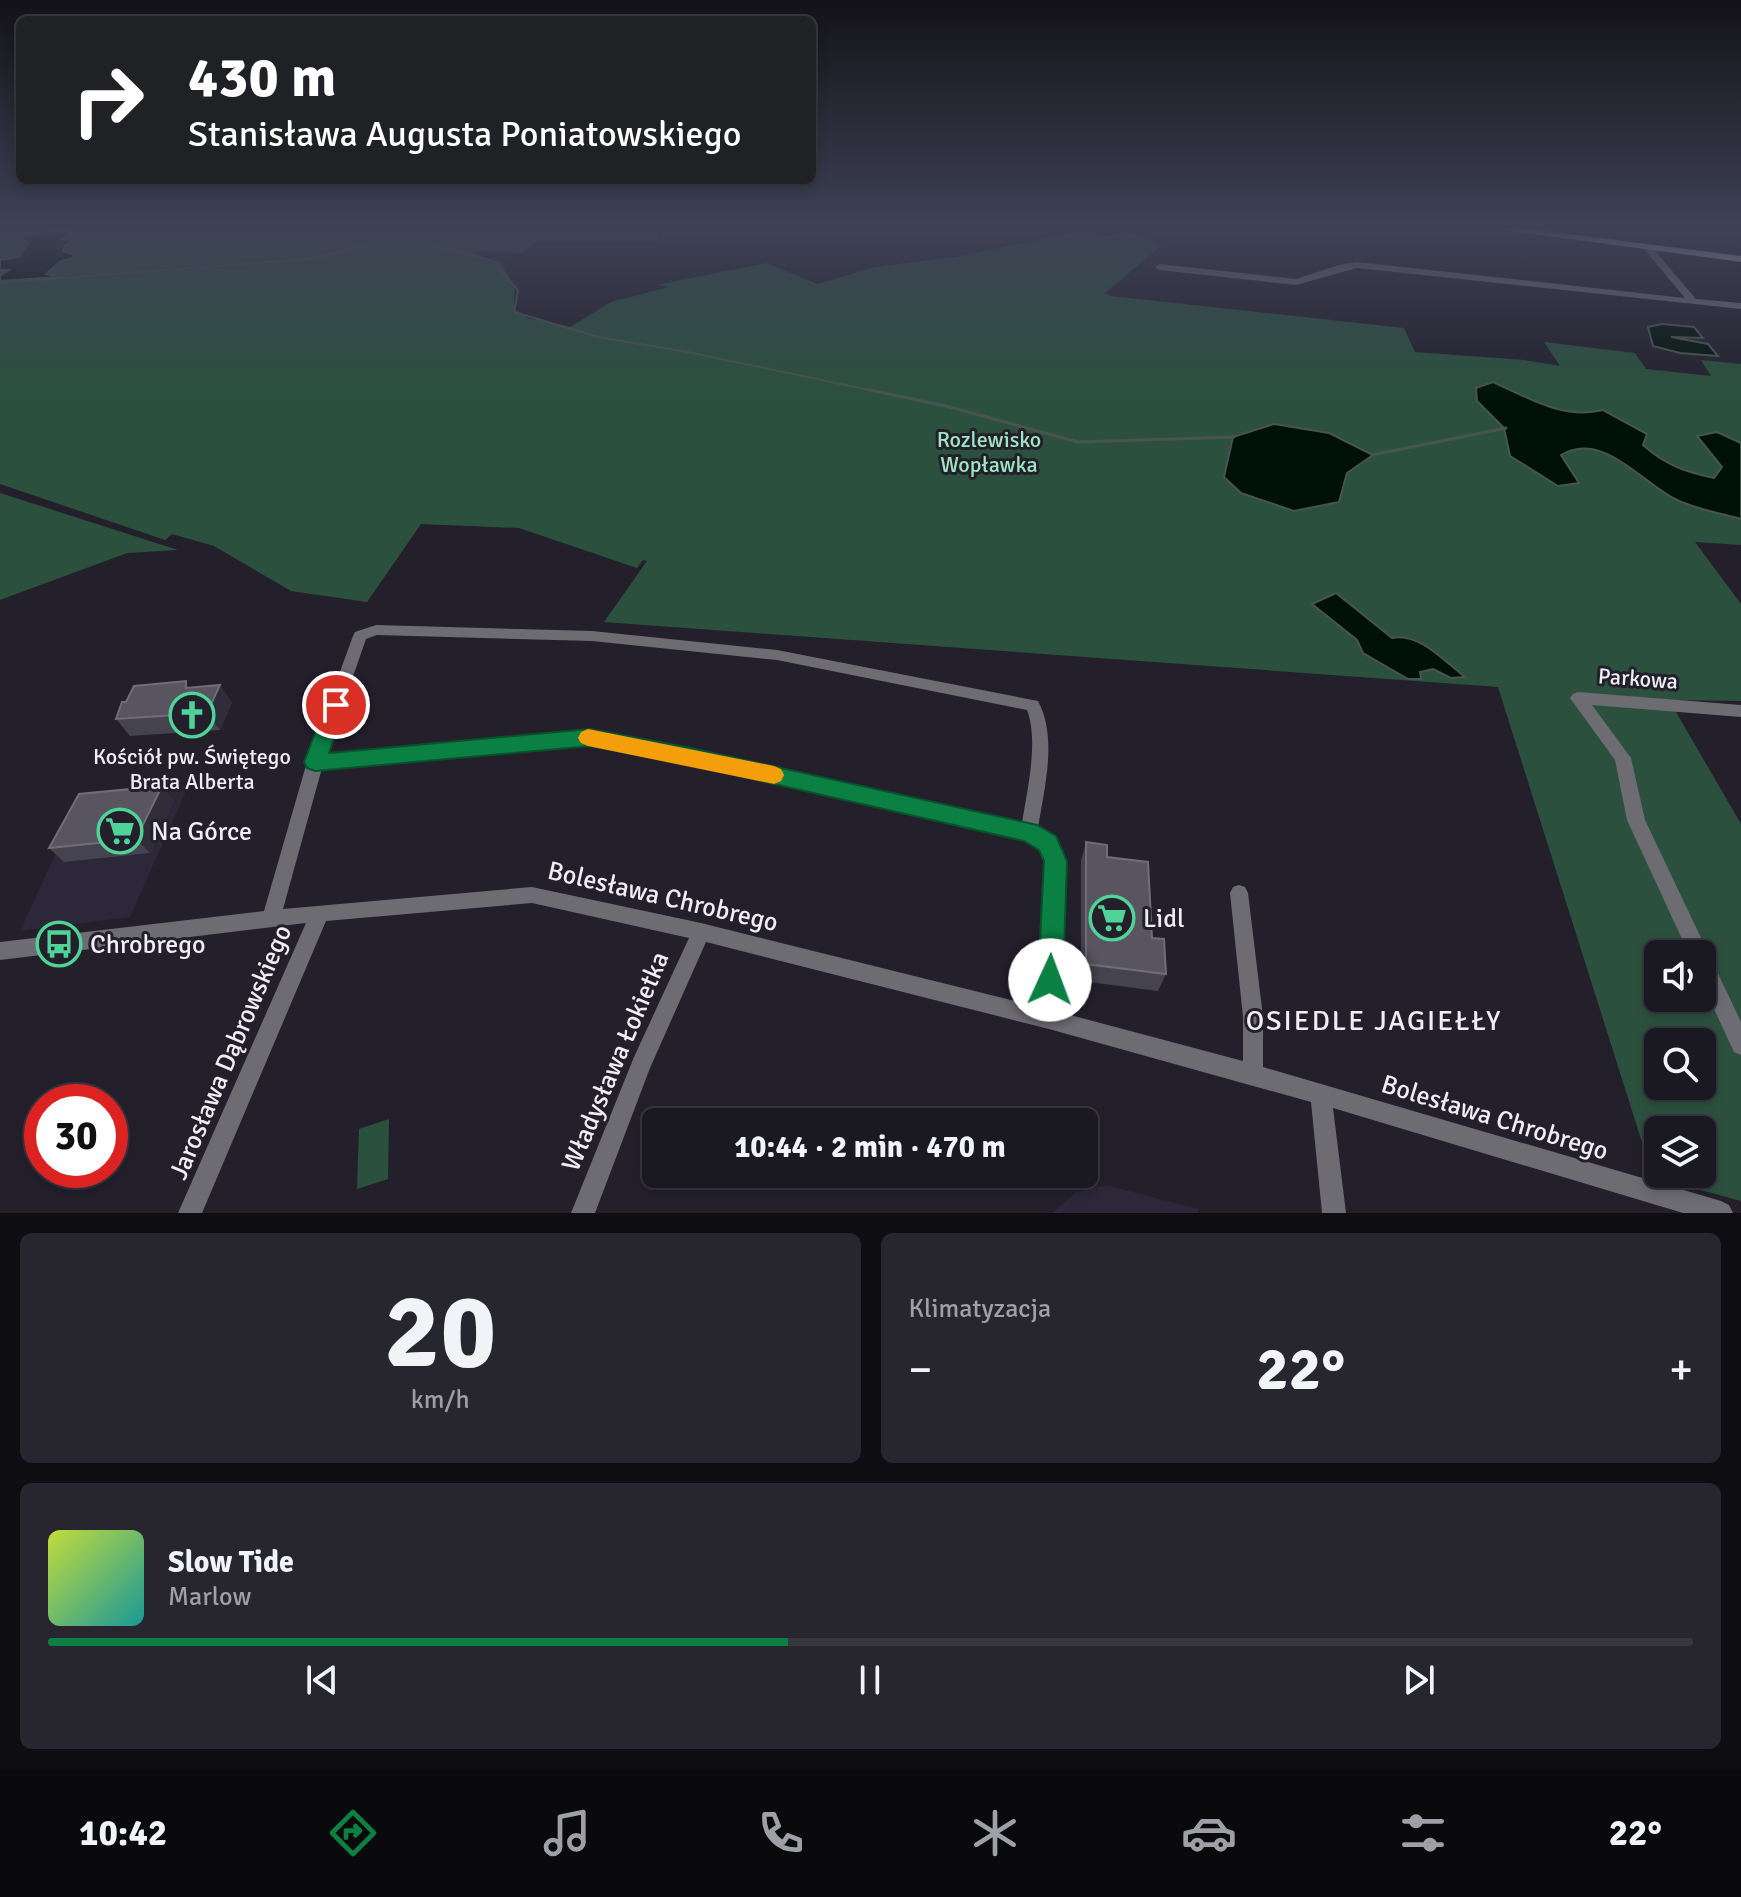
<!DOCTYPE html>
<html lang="pl">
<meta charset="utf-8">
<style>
:root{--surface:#1a1821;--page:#27252e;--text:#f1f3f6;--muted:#9fa0a5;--line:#38373f;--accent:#0b8043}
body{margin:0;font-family:Signika,sans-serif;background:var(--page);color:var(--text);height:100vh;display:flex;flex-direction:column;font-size:30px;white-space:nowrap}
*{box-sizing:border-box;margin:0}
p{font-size:26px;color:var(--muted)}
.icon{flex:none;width:44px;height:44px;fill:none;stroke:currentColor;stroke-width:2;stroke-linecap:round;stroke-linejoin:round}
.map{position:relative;height:1213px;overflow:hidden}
.panel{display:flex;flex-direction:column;gap:20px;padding:20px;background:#0e0d12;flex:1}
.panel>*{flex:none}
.guide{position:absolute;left:16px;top:16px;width:800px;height:168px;border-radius:12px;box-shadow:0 4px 12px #0003,0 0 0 2px var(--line);background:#202124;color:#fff;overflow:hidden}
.fabs{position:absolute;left:1644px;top:940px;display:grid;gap:16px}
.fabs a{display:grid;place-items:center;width:72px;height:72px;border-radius:12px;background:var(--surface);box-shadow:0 4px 12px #0003,0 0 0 2px var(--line);font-size:40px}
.speed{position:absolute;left:24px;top:1084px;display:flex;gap:16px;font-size:40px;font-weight:700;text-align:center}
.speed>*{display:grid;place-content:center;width:104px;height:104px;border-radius:50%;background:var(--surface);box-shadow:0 4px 12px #0003,0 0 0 2px var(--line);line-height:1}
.speed .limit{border:12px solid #d22;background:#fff;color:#111}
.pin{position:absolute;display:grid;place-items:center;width:68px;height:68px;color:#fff;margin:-34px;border:4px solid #fff;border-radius:50%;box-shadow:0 2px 8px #0007}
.me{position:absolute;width:88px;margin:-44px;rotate:2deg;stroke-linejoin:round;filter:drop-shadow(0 0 6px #0008)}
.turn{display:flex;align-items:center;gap:28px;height:168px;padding:0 40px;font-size:36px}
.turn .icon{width:104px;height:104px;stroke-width:2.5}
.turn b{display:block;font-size:56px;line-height:68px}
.big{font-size:60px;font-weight:700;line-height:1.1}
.panel .card{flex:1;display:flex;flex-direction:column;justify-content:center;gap:12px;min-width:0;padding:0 28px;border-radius:12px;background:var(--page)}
.panel .dial{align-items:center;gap:0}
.dial b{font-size:104px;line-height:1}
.song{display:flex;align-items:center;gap:24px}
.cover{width:96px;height:96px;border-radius:12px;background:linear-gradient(135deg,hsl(70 70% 55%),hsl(180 70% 35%))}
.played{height:8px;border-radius:4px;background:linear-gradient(90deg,var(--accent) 45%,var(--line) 45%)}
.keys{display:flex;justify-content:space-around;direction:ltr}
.heat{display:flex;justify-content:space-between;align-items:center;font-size:44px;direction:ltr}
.panel .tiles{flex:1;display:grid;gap:20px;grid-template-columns:1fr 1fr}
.card:last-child{grid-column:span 2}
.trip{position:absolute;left:642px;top:1108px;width:456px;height:80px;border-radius:12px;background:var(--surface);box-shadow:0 4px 12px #0003,0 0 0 2px var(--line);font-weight:700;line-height:80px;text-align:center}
.tabs{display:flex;height:128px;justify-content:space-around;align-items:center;background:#0a0a0d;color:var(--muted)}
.tabs .icon{width:56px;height:56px}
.tabs .active{color:var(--accent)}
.tabs b{font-size:36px;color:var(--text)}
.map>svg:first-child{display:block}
.built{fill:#2c2739}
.green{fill:#2b513e;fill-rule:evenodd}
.water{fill:#001208;stroke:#48544f;stroke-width:2}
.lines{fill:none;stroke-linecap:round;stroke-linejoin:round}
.stream-far1{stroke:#48544f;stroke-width:2}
.stream{stroke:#48544f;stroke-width:3}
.minor{fill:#6e6c73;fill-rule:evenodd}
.major{fill:#bab7c5;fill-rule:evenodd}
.wall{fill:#464350}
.shaded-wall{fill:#302d3a}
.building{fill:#585561;stroke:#706d79;stroke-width:2}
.route{fill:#0b8043;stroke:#07532c;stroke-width:2}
.slow{fill:#f59e0b}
.labels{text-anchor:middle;stroke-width:6;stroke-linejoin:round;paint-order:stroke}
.park-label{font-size:22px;fill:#9de6c0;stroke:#23202c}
.street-label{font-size:22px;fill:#efedf6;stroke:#23202c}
.poi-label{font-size:22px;fill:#efedf6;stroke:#23202c}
.near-poi-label{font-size:26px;fill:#efedf6;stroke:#23202c;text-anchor:start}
.near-street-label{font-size:26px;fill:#efedf6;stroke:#23202c}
.near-neighbourhood-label{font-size:28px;letter-spacing:2px;fill:#efedf6;stroke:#23202c}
</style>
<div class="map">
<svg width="1741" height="1213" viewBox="0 0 1741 1213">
<rect width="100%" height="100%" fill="#23202c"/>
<!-- built -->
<g class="built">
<polygon points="189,785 130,917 20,931 82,797"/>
<polygon points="1106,1185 1198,1209 1198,1213 1052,1213 1076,1192"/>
</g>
<!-- green -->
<g class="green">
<path d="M 0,229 L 658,229 L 656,241 L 538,241 L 521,253 L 477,251 L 475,256 L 500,262 L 514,286 L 514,309 L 527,318 L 570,327 L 611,302 L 669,287 L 657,285 L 766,263 L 818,284 L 875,267 L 961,256 L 1085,230 L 1106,237 L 1126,231 L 1162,245 L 1105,293 L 1111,296 L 1404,328 L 1415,352 L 1524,360 L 1560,366 L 1544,342 L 1635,353 L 1646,369 L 1711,376 L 1701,360 L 1741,364 L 1741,545 L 1695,542 L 1741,604 L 1741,701 L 1669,700 L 1741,824 L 1741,1201 L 1653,1177 L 1498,687 L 604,622 L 647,561 L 643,560 L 637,568 L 519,528 L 421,524 L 367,602 L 291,591 L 214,546 L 172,534 L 165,540 L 0,484 ZM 1658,954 L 1702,954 L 1702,998 L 1658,998 ZM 1658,1042 L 1702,1042 L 1702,1086 L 1658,1086 ZM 1658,1130 L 1702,1130 L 1702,1174 L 1658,1174 Z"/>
<polygon points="0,493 178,550 127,553 0,600"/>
<polygon points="389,1119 388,1179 357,1189 359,1129"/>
</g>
<!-- water -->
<g class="water">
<polygon points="57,231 73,232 62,239 73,240 65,246 63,251 73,254 74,258 61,261 46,274 58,277 0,281 0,276 9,270 0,270 0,260 19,257 28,242 19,238 20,236"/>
<polygon points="1662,324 1694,327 1703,338 1671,337 1708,344 1718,356 1680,353 1653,346 1648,327"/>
<path d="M 1493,382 C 1529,398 1563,420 1603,410 L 1647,434 L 1643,445 C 1665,465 1686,472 1714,478 L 1722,467 L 1697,436 L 1717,432 L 1741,443 L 1741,519 C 1720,513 1694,509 1675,499 C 1641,482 1602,430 1561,455 L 1579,483 L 1558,486 L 1510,456 L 1504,428 L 1477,401 L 1476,388 Z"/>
<polygon points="1274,424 1329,433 1373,455 1347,473 1339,502 1294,511 1241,493 1224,477 1233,437"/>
<path d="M 1336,593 L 1392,638 C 1419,632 1444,661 1465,677 L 1451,678 L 1433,669 L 1420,672 L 1421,679 L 1408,679 L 1363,653 L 1357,640 L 1312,604 Z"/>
</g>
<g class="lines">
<!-- stream-far1 -->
<polyline class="stream-far1" points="0,283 309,259 400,238 491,260 518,290 514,312 598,337 688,352 879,392"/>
<!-- stream -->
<g class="stream">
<polyline points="870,390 946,406 1078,442 1234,437"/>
<polyline points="1372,455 1506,428"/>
</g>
<!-- minor -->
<g class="minor">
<polygon points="1647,244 1650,245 1696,299 1741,303 1741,309 1357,268 1296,285 1159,270 1155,267 1159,264 1296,279 1339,265 1357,262 1685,298 1644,249 1643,247"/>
<path d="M 376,625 L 592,631 L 777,650 L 1038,701 C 1058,738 1044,789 1038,828 L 1054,838 L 1064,861 L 1059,1012 L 1243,1061 L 1243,1017 L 1230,893 L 1233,887 L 1239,885 L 1245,887 L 1248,893 L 1263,1017 L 1263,1067 L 1721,1201 L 1729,1205 L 1733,1213 L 1683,1213 L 1333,1108 L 1346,1213 L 1322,1213 L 1311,1102 L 1049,1029 L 706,942 L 650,1068 L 595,1213 L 571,1213 L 634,1057 L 689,938 L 532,903 L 326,921 L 202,1213 L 178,1213 L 306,923 L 0,960 L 0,942 L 264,911 L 307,762 L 353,636 L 355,632 ZM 377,635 L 592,641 L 777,660 L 1027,710 C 1039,741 1027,791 1022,823 L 691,750 L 590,731 L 326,754 L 366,639 ZM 590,743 L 691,764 L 1025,839 L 1041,848 L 1046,861 L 1039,1007 L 701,923 L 532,887 L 283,909 L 322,768 Z"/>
<polygon points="1578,692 1741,705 1741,717 1592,705 1631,758 1645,820 1741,1022 1741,1055 1734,1052 1702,983 1702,954 1689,954 1627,820 1615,760 1570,698 1573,694"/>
</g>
<!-- major -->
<polygon class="major" points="1497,229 1530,229 1741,256 1741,262"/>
</g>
<!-- wall -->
<g class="wall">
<polygon points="191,688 232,702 220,730 130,736 116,719 126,702"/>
<polygon points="174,800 150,853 64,862 49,848"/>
<polygon points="1086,842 1107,857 1152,938 1166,974 1158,991 1081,981 1081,861"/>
</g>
<!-- shaded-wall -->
<g class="shaded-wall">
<polygon points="220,685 232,702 220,730 207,713"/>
<polygon points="162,786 174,800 150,853 136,839"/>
</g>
<!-- building -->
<g class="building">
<polygon points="186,681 186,688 220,685 207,713 116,719 122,702 126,702 134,686"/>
<polygon points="162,786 136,839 49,848 79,794"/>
<polygon points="1086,842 1107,845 1107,857 1148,862 1152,938 1164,939 1166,974 1086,964"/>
</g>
<!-- sky -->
<linearGradient id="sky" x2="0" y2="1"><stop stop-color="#131218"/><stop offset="0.57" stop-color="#3f4256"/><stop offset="1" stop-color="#3f4256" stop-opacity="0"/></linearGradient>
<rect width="1741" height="399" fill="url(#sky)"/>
<!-- route -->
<polygon class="route" points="336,697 343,700 346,705 329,753 590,729 691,748 1037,825 1056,836 1067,861 1063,980 1059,988 1050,992 1041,988 1038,980 1044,861 1039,850 1024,841 691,765 590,746 315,771 307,768 304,762 326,705 329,700"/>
<!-- slow -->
<polygon class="slow" points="588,729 774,766 781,769 784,775 781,781 774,784 588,746 581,743 578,738 581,732"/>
<!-- icons -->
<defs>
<g id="church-ring" transform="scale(2.3)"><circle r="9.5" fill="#23202c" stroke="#4fd399" stroke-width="1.5"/><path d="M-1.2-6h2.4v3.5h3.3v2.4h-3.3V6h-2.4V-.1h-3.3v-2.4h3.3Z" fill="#4fd399"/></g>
<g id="supermarket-ring" transform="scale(2.3)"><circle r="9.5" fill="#23202c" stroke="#4fd399" stroke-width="1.5"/><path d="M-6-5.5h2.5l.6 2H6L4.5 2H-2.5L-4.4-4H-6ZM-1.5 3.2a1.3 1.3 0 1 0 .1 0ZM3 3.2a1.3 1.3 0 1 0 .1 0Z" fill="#4fd399"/></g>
<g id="bus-ring" transform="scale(2.3)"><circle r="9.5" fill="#23202c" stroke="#4fd399" stroke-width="1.5"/><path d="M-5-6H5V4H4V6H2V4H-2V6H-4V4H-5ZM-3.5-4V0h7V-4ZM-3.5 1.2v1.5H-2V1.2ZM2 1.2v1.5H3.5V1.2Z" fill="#4fd399"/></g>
</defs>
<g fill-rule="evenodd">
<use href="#church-ring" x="192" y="715"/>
<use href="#supermarket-ring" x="120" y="831"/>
<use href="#supermarket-ring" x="1112" y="918"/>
<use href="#bus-ring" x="59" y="944"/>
</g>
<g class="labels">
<!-- park labels -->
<g class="park-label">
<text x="989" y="447">Rozlewisko<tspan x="989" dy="25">Wopławka</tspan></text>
</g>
<!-- street labels -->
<g class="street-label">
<text transform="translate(1638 678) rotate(4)" y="8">Parkowa</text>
</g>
<!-- poi labels -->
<g class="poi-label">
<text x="192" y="764">Kościół pw. Świętego<tspan x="192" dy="25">Brata Alberta</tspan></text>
</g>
<!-- near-poi labels -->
<g class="near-poi-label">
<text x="151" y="840">Na Górce</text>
<text x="1143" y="927">Lidl</text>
<text x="90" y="953">Chrobrego</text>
</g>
<!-- near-street labels -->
<g class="near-street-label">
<text transform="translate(663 896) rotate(13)" y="9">Bolesława Chrobrego</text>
<text transform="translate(230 1052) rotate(-67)" y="9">Jarosława Dąbrowskiego</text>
<text transform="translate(615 1061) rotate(-67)" y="9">Władysława Łokietka</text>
<text transform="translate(1495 1117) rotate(17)" y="9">Bolesława Chrobrego</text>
</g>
<!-- near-neighbourhood labels -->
<g class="near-neighbourhood-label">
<text x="1374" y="1030">OSIEDLE JAGIEŁŁY</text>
</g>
</g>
</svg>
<div class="fabs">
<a><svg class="icon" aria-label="sound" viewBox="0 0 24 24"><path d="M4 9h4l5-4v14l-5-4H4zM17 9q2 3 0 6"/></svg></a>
<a><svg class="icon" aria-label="search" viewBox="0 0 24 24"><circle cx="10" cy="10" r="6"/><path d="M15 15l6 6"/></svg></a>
<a><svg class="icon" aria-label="layers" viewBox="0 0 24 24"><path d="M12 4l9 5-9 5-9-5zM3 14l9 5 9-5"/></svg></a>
</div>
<div class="speed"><div class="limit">30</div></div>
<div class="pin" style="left:336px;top:705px;background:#d93025"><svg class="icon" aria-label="arrive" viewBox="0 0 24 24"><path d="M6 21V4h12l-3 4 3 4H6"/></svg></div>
<svg class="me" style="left:1050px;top:980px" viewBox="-20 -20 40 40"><circle r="19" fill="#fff"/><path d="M0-13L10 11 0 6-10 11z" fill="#0b8043"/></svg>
<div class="trip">10:44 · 2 min · 470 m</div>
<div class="guide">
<div class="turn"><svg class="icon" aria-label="right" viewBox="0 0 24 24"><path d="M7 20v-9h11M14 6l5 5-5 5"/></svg><div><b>430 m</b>Stanisława Augusta Poniatowskiego</div></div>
</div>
</div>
<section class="panel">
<div class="tiles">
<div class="card dial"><b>20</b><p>km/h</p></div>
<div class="card"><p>Klimatyzacja</p>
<div class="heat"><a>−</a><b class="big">22°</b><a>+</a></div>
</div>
<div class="card">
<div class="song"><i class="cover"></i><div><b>Slow Tide</b><p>Marlow</p></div></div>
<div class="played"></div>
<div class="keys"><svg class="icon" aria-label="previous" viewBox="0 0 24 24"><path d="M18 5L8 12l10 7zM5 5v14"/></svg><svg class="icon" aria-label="pause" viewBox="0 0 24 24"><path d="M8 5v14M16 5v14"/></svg><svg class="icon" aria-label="next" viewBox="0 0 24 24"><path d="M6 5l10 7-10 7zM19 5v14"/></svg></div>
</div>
</div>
</section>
<nav class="tabs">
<b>10:42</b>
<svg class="icon active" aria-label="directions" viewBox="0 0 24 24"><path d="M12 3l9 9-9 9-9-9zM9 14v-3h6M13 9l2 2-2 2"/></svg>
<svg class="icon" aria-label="music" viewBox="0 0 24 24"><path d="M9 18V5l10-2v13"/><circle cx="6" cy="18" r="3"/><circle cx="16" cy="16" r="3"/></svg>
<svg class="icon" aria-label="phone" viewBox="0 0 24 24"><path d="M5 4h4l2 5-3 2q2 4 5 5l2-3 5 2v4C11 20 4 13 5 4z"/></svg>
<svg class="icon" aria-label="climate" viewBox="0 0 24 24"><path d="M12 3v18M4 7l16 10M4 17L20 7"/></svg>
<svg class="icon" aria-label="car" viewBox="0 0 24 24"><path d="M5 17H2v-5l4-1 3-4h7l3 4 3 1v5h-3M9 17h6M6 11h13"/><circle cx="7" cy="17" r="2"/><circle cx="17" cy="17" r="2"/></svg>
<svg class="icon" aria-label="filters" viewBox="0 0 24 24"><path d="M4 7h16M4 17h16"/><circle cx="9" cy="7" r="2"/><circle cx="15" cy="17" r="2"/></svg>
<b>22°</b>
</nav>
